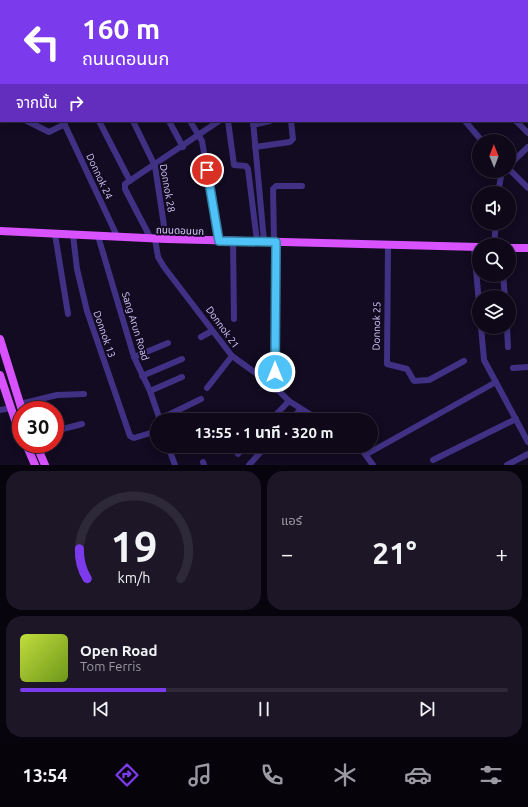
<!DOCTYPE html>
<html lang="th">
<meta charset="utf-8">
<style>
:root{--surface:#0e0819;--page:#1c1626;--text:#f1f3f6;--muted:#9b9aa2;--line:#2e2938;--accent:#7c3aed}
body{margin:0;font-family:Ubuntu,"Noto Sans Thai",sans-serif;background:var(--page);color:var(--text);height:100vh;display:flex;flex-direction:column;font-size:15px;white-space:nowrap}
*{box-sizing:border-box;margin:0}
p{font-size:13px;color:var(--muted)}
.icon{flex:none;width:22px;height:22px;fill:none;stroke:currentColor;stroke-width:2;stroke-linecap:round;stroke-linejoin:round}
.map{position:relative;height:465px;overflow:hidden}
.details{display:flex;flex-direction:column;gap:6px;padding:6px;background:#08040e;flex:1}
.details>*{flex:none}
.top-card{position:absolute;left:0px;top:0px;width:528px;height:122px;box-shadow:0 2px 10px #0003,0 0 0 1px var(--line);background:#7c3aed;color:#fff;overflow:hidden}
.needle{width:26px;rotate:359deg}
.controls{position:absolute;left:472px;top:134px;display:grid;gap:8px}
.controls a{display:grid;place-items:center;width:44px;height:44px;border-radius:50%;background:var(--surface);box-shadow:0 2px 10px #0003,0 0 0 1px var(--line);font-size:20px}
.speed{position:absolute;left:12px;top:401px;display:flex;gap:8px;font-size:20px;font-weight:700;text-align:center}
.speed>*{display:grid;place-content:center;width:52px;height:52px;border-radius:50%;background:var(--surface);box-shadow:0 2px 10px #0003,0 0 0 1px var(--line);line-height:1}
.speed .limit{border:6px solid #d22;background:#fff;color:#111}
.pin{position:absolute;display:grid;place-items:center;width:34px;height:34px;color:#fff;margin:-17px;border:2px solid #fff;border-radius:50%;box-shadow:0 1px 4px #0007}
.me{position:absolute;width:44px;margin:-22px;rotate:0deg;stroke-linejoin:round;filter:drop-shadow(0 0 3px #0008)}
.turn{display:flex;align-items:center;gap:14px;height:84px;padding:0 16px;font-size:18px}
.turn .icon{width:52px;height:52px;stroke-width:2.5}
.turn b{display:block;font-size:28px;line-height:34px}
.then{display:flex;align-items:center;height:38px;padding:0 16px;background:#0003;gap:8px;font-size:15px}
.big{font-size:30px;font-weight:700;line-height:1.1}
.details .widget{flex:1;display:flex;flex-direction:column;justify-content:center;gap:6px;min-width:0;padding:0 14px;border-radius:16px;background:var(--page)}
.details .dial{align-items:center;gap:0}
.dial svg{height:104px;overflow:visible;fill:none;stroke:var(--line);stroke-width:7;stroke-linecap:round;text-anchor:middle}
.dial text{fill:var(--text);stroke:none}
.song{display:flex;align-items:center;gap:12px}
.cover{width:48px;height:48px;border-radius:6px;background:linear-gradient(135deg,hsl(70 70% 55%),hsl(80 70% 35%))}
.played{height:4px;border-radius:2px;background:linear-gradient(90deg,var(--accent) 30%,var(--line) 30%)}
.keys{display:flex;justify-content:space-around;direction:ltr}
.heat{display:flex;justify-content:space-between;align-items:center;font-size:22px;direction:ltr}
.details .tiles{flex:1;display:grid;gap:6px;grid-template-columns:1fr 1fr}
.widget:last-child{grid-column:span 2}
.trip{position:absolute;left:150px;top:413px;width:228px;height:40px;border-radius:20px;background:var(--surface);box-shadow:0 2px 10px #0003,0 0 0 1px var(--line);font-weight:700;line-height:40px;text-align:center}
.menu{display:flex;height:64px;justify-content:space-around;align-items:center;background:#06030a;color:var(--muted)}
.menu .icon{width:28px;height:28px}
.menu .current{color:var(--accent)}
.menu b{font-size:18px;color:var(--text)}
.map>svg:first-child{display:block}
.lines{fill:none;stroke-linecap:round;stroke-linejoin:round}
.minor{stroke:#413185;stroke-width:6}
.major{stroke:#d952ff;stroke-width:8}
.route-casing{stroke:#337fa1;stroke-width:10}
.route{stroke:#4fc3f7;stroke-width:7}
.labels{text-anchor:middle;stroke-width:4;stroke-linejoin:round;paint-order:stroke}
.street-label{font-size:10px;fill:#d9cbff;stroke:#120b21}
</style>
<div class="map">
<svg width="528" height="465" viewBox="0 0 528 465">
<rect width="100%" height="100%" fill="#120b21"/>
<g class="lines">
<!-- minor -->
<g class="minor">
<polyline points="5,0 6,1"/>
<polyline points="171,0 171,1"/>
<polyline points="199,0 200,1"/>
<polyline points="312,0 313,1"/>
<polyline points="127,1 128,0"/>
<polyline points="247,1 250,0"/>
<polyline points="347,1 349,0"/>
<polyline points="418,1 420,0"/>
<polyline points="486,1 487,0"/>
<polyline points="527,4 528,3"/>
<polyline points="0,68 1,67"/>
<polyline points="0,107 1,107"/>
<polyline points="27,121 49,132 65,124"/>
<polyline points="63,121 117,236"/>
<polyline points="99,121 130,181"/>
<polyline points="133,121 155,166 166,239"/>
<polyline points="169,121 183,147"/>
<polyline points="190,121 202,141 219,241"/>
<polyline points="228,121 234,165 246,166 248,169 257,241"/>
<polyline points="253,121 264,241"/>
<polyline points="465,121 482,141"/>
<polyline points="516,121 528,133"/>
<polyline points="253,125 270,121"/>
<polyline points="255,147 290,142 293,139 291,121"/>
<polyline points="509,165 528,147"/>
<polyline points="509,169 528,188"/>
<polyline points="498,193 502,171"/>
<polyline points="55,234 68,314"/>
<polyline points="73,235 77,269 87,311 130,436 134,438 157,431"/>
<polyline points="98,236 134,357 150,391 160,420"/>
<polyline points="151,239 125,189 125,184 219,121"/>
<polyline points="155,239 158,257 164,267 232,356 275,387 289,401 319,420"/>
<polyline points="233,241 234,319"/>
<polyline points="274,241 273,189 276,186 302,186"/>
<polyline points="388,245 387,364 407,369 414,381 429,380 464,361"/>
<polyline points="494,245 496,223"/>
<polyline points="474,247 479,303"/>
<polyline points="503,275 505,297"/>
<polyline points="481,327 484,360 528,442"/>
<polyline points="507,327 508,347"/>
<polyline points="201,337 212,331"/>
<polyline points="134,357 168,343"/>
<polyline points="513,368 528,367"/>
<polyline points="142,376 182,359"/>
<polyline points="275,387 276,242"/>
<polyline points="207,388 232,356"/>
<polyline points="150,391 182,377"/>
<polyline points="20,404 57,395 84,394"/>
<polyline points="0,410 11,408"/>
<polyline points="160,419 201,399"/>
<polyline points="271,420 289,401"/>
<polyline points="290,420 301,409"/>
<polyline points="55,431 82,424"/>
<polyline points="168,446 175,465"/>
<polyline points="359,446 373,465"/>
<polyline points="238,454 246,446"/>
<polyline points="367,454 496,382"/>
<polyline points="433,460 516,419"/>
<polyline points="203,462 204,465"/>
<polyline points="249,465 266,446"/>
<polyline points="507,465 528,454"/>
</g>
<!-- major -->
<g class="major">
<polyline points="0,231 166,239 479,247"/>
<polyline points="509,248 528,248"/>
<polyline points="0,339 22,410"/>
<polyline points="0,375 15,420 21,434"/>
<polyline points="26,444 35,465"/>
<polyline points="36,444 45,465"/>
</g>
</g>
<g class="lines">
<!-- route casing -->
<g class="route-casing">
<polyline id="route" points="207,170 219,241 276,242 275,372"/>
</g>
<!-- route -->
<use href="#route" class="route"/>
</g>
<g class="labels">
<!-- street labels -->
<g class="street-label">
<text transform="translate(100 176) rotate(65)" y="4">Donnok 24</text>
<text transform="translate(168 188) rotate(80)" y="4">Donnok 28</text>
<text transform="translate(180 230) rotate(2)" y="4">ถนนดอนนก</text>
<text transform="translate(136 326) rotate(73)" y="4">Sang Arun Road</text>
<text transform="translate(376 326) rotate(-89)" y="4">Donnok 25</text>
<text transform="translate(223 327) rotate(54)" y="4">Donnok 21</text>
<text transform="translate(105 334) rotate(71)" y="4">Donnok 13</text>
</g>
</g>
</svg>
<div class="controls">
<a><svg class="needle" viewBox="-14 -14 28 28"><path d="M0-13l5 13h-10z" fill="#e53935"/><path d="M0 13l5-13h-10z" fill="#9b9aa2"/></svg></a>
<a><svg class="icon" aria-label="sound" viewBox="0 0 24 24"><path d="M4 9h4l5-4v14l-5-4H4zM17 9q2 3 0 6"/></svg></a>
<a><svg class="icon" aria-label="search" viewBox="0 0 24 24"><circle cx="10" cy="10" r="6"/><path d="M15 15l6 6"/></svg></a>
<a><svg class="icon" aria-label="layers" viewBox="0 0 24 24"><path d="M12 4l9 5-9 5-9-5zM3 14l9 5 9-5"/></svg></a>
</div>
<div class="speed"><div class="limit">30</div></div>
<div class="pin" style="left:207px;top:170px;background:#d93025"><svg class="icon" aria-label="arrive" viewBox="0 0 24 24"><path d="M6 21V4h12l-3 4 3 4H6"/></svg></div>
<svg class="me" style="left:275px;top:372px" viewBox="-20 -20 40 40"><circle r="17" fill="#4fc3f7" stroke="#fff" stroke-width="3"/><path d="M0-11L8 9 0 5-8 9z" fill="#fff"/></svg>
<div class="trip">13:55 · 1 นาที · 320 m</div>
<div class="top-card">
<div class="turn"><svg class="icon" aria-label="left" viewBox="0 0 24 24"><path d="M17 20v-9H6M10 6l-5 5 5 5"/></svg><div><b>160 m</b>ถนนดอนนก</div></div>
<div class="then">จากนั้น<svg class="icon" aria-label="right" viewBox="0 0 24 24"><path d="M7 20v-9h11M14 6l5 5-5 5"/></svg></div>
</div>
</div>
<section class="details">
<div class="tiles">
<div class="widget dial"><svg viewBox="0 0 100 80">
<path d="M14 69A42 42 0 1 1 86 69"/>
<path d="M14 69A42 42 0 0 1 8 46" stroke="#7c3aed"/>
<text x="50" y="56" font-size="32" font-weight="700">19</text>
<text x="50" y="72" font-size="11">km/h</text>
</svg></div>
<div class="widget"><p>แอร์</p>
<div class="heat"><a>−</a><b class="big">21°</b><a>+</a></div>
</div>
<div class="widget">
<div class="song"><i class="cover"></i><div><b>Open Road</b><p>Tom Ferris</p></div></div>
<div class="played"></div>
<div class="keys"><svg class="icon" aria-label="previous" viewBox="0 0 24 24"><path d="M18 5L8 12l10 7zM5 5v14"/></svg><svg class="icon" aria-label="pause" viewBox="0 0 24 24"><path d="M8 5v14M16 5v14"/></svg><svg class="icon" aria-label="next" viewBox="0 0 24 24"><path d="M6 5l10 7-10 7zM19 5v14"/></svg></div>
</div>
</div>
</section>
<nav class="menu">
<b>13:54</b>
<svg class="icon current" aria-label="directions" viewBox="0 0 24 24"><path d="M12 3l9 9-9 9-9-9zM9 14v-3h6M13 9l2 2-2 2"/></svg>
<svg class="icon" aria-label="music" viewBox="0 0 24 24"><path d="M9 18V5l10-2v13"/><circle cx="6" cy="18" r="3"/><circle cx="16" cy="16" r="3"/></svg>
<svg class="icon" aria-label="phone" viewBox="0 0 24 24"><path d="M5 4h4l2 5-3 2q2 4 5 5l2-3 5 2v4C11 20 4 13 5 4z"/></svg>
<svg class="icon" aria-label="climate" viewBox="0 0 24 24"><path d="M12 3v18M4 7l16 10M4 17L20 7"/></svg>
<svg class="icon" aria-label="car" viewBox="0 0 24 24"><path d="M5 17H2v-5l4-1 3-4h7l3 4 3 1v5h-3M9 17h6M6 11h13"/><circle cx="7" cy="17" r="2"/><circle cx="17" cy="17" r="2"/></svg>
<svg class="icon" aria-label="filters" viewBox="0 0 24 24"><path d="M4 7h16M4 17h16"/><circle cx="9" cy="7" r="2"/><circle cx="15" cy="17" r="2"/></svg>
</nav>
